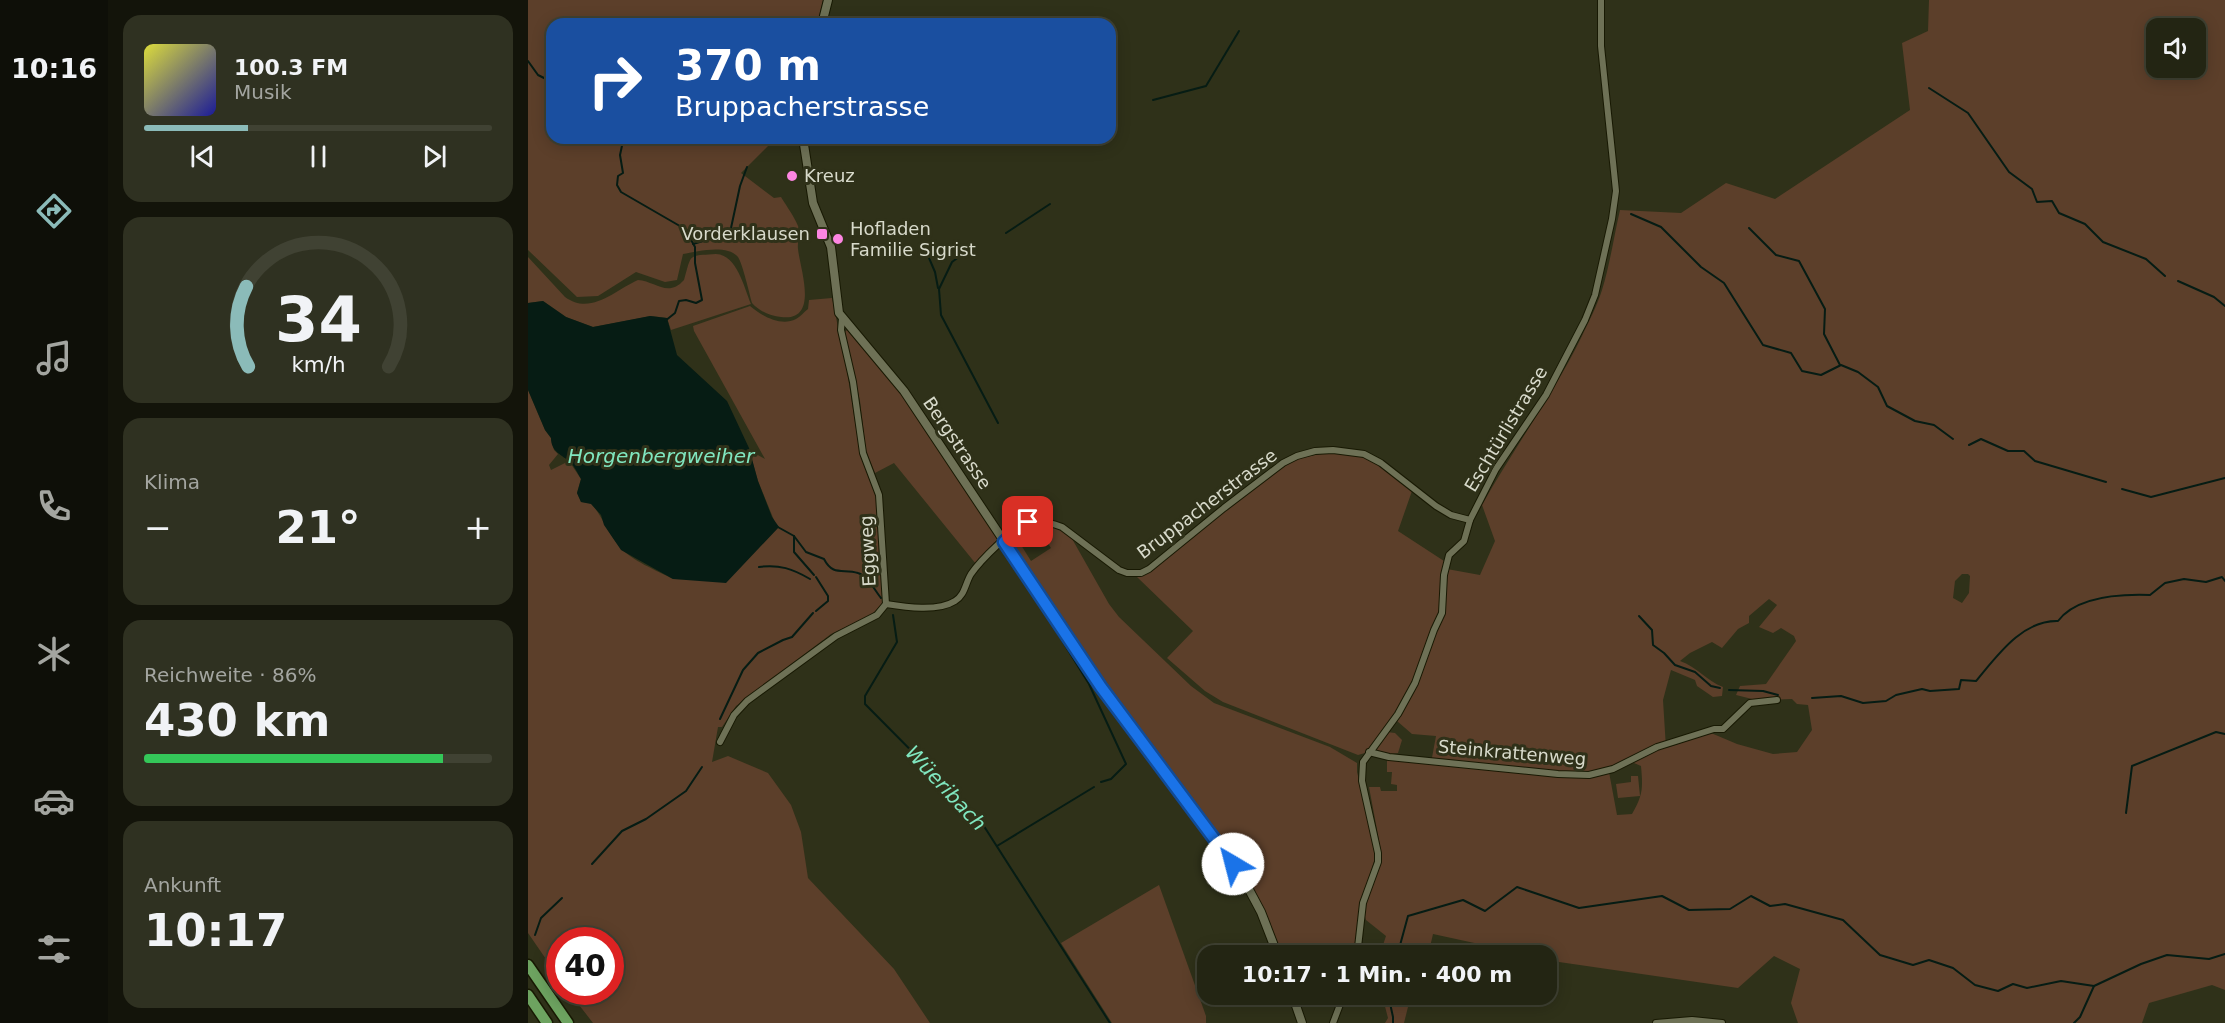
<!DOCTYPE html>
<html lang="de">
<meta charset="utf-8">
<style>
:root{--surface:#232513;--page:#2f3121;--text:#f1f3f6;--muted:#a3a5a0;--line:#404233;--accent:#8bbbb9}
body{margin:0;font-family:"DejaVu Sans",sans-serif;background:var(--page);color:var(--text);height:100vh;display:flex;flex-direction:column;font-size:22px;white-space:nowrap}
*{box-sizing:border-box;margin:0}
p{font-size:20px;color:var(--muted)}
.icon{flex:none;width:33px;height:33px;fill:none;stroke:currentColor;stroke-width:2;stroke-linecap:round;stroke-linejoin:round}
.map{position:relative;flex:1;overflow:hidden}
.drawer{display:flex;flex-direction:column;gap:15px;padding:15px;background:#13140a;width:420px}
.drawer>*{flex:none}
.guide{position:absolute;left:18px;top:18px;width:570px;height:126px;border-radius:18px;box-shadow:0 3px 15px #0003,0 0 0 2px var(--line);background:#1a4fa0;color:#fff;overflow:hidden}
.fabs{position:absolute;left:1618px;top:18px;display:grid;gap:12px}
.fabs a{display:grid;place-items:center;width:60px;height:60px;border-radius:12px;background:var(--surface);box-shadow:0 3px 15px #0003,0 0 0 2px var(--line);font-size:30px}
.speed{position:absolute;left:18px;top:927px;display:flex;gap:12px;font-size:30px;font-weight:700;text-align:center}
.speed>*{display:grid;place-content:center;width:78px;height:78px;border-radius:50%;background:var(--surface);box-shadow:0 3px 15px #0003,0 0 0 2px var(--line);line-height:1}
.speed .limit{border:9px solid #d22;background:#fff;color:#111}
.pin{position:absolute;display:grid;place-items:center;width:51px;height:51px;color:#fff;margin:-26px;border-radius:12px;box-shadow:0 3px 9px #0006}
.me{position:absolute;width:66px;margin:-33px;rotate:323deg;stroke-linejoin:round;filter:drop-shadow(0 0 4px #0008)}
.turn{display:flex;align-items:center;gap:21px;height:126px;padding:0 30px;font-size:27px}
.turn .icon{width:78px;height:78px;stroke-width:2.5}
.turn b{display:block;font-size:42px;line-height:51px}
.big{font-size:45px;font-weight:700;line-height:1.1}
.drawer .widget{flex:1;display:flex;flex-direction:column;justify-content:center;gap:9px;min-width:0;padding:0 21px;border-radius:18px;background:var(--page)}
.drawer .dial{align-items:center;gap:0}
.dial svg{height:156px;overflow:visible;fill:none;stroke:var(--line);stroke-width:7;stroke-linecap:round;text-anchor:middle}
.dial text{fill:var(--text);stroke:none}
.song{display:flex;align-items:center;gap:18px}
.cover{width:72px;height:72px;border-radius:9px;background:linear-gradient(135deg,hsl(60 70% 55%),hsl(240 70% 35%))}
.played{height:6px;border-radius:3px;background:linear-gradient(90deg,var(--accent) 30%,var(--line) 30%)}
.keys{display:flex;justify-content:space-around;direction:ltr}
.heat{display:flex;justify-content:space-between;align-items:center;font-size:33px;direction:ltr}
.charge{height:9px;border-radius:4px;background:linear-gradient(90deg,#34c759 86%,var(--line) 0)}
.trip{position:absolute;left:669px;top:945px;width:360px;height:60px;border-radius:18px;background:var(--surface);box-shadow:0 3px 15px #0003,0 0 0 2px var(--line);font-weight:700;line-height:60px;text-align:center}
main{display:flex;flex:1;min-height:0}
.menu{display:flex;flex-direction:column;width:108px;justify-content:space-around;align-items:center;background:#0e0f08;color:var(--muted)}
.menu .icon{width:42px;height:42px}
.menu .current{color:var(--accent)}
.menu b{font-size:27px;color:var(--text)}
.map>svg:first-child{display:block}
.green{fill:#5c3f2a;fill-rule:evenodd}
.water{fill:#061c14}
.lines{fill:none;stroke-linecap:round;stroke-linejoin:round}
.stream{stroke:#061c14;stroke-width:2}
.minor-casing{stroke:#181903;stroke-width:8}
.tertiary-casing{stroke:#181903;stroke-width:10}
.motorway-casing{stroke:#181903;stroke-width:13}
.minor{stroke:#6e7156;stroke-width:6}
.tertiary{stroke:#6e7156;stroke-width:8}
.motorway{stroke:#6da360;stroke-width:10}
.route-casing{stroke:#114b97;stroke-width:15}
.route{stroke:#1a73e8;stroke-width:10}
.poi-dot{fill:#fd86e2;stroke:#2f3119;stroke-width:2}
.labels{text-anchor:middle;stroke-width:6;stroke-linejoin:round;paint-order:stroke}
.poi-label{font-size:18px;fill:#d8dacb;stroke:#2f3119;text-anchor:start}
.street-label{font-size:18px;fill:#d8dacb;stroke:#2f3119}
.water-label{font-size:20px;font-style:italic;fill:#80e7c0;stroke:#2f3119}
</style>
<main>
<nav class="menu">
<b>10:16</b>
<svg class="icon current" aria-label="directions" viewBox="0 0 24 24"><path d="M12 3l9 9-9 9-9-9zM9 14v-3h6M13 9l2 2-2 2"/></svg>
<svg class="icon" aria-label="music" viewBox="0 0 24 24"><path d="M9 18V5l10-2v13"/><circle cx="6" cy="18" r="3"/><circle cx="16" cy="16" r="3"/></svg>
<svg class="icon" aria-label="phone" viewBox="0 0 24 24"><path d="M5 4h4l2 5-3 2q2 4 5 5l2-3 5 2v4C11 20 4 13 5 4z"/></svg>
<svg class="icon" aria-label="climate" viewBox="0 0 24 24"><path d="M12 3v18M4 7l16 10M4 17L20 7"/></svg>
<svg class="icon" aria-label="car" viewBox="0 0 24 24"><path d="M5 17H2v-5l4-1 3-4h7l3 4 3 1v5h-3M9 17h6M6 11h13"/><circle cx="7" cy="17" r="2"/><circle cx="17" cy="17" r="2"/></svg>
<svg class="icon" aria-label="filters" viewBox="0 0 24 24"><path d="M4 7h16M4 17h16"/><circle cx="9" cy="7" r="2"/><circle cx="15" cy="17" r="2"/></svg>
</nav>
<section class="drawer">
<div class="widget">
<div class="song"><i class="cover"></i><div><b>100.3 FM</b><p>Musik</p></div></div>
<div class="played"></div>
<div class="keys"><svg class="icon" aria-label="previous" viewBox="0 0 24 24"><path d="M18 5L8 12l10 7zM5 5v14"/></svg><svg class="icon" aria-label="pause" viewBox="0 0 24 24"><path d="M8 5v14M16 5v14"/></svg><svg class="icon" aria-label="next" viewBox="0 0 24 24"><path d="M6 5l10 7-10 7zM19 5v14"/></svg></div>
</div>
<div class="widget dial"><svg viewBox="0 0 100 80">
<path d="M14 69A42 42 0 1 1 86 69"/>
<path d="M14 69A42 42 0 0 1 13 28" stroke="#8bbbb9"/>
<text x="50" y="56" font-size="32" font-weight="700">34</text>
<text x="50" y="72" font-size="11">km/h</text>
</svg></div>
<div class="widget"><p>Klima</p>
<div class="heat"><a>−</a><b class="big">21°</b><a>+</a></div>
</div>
<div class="widget"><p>Reichweite · 86%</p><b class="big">430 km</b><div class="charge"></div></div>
<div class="widget"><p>Ankunft</p><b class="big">10:17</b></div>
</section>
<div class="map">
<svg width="1697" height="1023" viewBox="0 0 1697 1023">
<rect width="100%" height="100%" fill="#2f3119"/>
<!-- green -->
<g class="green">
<path d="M 0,0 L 295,0 L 289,24 L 24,24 L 24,138 L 248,138 L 213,173 L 246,198 L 253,197 C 259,207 266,216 270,226 C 273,233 269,242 270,249 C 272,269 292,322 253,317 C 242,316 231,311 224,303 C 221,292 215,265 210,257 C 200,244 169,251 155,254 L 149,280 L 137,282 L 108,272 L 70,296 L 49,297 L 0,250 Z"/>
<path d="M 1401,0 L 1697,0 L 1697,990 L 1684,985 L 1621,1003 L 1614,1023 L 1270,1023 L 1263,1003 L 1272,969 L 1246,956 L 1210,988 L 1031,962 L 1019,959 L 1018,956 L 1002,955 L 905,934 L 902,947 L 893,955 L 836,956 L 854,948 L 858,936 L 838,920 L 836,914 L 841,892 L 853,851 L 841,787 L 852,787 L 853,791 L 869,791 L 869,785 L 863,784 L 864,772 L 859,772 L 859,760 L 903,763 L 908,736 L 884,734 L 869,721 L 881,700 L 916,613 L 919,569 L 952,575 L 967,541 L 954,505 C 986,448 1025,395 1054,336 C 1061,321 1069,306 1074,290 C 1082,264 1086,236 1092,210 L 1153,213 L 1198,183 L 1247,199 L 1382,110 L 1374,43 L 1400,31 ZM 1629,28 L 1668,28 L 1668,68 L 1629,68 ZM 1434,574 L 1440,574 L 1442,576 L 1441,593 L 1434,603 L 1425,598 L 1427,581 ZM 1241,599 L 1249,605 L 1231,627 L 1245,633 L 1253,628 L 1266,636 L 1268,641 L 1238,684 L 1212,686 L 1208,695 L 1228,700 L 1264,699 L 1269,704 L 1280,705 L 1284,730 L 1269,752 L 1245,754 L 1209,744 L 1183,733 L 1138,748 L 1135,700 L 1143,670 L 1167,680 L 1169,686 L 1185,697 L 1194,696 L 1195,687 C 1179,681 1169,667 1152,661 L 1162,653 L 1184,642 L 1194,648 L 1210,629 L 1221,623 L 1221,616 ZM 1106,763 L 1113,766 C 1115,788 1115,795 1104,814 L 1089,815 L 1081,772 Z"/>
<path d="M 188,254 C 209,255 216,287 223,304 L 143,330 L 139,318 L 123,316 L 65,327 L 38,317 L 15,301 L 0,303 L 0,257 L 37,297 C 63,316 87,290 110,280 C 127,281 140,298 156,280 C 164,253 159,256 188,254 Z"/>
<path d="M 304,298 L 319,371 L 332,454 L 348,495 L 356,595 L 354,604 L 342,616 L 303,634 L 208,706 L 194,727 L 190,727 L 184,762 L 200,756 L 240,773 L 263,805 L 273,832 L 280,878 L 366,969 L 402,1023 L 65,1023 L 41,992 L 82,992 L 82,940 L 32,940 L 31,978 L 0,933 L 0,390 L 17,430 L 23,438 L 26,450 L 30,454 L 21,465 L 23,470 L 41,461 L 53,479 L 49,493 L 53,502 L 63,503 C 75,517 80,534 92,547 C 102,560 130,571 145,579 L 242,535 L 248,525 L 230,481 L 221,450 L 237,459 L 166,331 L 165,326 L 222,306 C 234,316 253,327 268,319 C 272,317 276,312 280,309 L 281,300 Z"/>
<polygon points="319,330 369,388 471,539 448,564 366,463 347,473 338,451 332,401 317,332"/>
<path d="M 799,453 C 844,453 851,465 884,491 L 870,531 L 916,561 L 912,610 L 884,683 L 864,718 L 837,753 L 830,755 L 695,702 L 677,691 L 639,658 L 665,631 L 609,577 L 619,573 L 692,511 L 745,473 L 771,458 Z"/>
<polygon points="512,523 529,527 543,537 581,604 591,617 663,686 686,703 802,747 829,763 829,772 847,843 847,858 833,905 827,955 752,955 731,899 711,866 587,701 551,650 483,545 488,534 490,545 493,545 503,561 523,548 511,530 509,531 506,524"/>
<polygon points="859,732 867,733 874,740 870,753 862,754 848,750 849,746"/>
<polygon points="1103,776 1110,776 1112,796 1090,798 1088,784 1103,782"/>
<polygon points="631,885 678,1016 678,1023 584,1023 533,943"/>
<polygon points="854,995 883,995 876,1023 857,1023 860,1018"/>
</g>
<!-- water -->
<path class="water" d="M 15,301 L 38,317 L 65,327 L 122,316 L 139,318 L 149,355 L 199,401 L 221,448 L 230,481 L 244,517 L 251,527 L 198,583 L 145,579 L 109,559 L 93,550 L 76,525 L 73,515 L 63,504 L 53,502 L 49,493 L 53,479 C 50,474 46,465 41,461 C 32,454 23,451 23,438 L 17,430 L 0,390 L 0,303 Z"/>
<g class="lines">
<!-- stream -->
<g class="stream">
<polyline points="0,61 10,75 24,82"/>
<polyline points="1401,88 1440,113 1481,172 1504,189 1509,202 1524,201 1531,213 1557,224 1575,242 1618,259 1637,276"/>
<polyline points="625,100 678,86 711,31"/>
<polyline points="92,138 95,141 92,155 95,173 90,176 89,185 93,192 157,229 167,247 167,263 174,300 168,303 158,300 151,301 147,313 137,321"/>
<polyline points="1103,214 1133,227 1173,267 1196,283 1235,345 1263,353 1274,371 1293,375 1313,365 1330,372 1350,387 1359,406 1387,421 1406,425 1425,439"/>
<polyline points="1221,228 1248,255 1271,261 1297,309 1296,334 1312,365"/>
<polyline points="478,233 522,204"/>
<polyline points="165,244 185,238 203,228 212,186 219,167"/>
<polyline points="440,250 424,262 411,289 413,315 470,423"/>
<polyline points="398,251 407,272 410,288"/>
<polyline points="1650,281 1686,297 1697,306"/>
<polyline points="1441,445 1453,439 1480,451 1496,451 1507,461 1578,482"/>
<polyline points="1594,489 1623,497 1697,478"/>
<polyline points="248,526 266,536 266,552 286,575"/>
<path d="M 266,536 L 278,552 L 296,559 C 305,577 316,568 330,573 C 340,576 347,591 353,598"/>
<path d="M 231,567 C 251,564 265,569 282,579"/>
<polyline points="490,569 561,684 598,764 583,779 573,782"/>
<polyline points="288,611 300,601 300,596 288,577"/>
<polyline points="365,615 369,642 337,696 337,704 452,820 582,1023"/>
<polyline points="1111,616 1124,630 1125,645 1136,653 1147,665 1167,672 1183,686 1192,688"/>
<polyline points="1201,690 1235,691 1250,695"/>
<path d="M 1284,698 L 1313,696 L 1335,703 L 1358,701 L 1368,695 L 1394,689 L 1402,691 L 1431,689 L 1433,680 L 1448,681 C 1469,656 1494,620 1530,621 C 1549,596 1593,594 1622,595 L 1637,583 L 1656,579 L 1678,582 L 1694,577 L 1697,581"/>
<polyline points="192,719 215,670 230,653 255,640 264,637 285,613"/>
<polyline points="1598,813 1604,766 1688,732 1697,734"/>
<polyline points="469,846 566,787"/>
<polyline points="64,864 94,831 118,819 158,791 174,767"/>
<polyline points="7,935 13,918 34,898"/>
<polyline points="861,956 871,949 880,916 935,900 957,911 989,887 1051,908 1134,896 1161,910 1202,909 1223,896 1242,906 1257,904 1315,920 1352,955 1385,965 1401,960 1425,968 1447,985 1470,991 1485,984 1499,988 1533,981 1566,986 1613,964 1639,955 1681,959 1697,954"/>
<polyline points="860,994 865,1017 865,1023"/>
<polyline points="1546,1023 1552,1017 1566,986"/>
</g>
<!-- minor casing -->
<g class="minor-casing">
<g id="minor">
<path d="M 358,604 C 377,607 410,612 427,601 C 437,595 437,584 443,574 C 452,561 487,525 502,522 C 513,520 524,523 534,527 L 591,570 L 599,573 L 613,573 L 621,569 L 696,508 L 755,463 L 769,456 L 787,451 L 805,450 L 836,454 L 853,463 L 908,506 L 923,515 L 942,520"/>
<polyline points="192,742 206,715 219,701 308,636 349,615 358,604 351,495 335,453 325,382 313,330 314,318"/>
<polyline points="841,752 861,757 1030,774 1061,775 1085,769 1129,747 1186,729 1195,729 1222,703 1249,700"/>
<polyline points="829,956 835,903 850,862 850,853 834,781 835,762 870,714 887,683 906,630 914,613 916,575 921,555 936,541 942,520 968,469 1018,395 1057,320 1067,295 1084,219 1088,191 1073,46 1073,0"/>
<polyline points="805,1023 816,994"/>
<polyline points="1128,1023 1164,1020 1194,1023"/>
</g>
</g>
<!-- tertiary casing -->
<g class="tertiary-casing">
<g id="tertiary">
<polyline points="294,24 300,0"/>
<polyline points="275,138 285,203 303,247 311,313 376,391 573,687 717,882 733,912 750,956"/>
<polyline points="764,994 774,1023"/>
</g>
</g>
<!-- motorway casing -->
<g class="motorway-casing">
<g id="motorway">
<polyline points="0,965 40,1023"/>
<polyline points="0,995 19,1023"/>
</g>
</g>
<!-- minor -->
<use href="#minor" class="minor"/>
<!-- tertiary -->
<use href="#tertiary" class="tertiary"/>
<!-- motorway -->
<use href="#motorway" class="motorway"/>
</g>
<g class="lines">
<!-- route casing -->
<g class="route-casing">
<polyline id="route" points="500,522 494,525 476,542 573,687 705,864"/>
</g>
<!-- route -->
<use href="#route" class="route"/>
</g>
<!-- markers -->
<g class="poi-dot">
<circle cx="264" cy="176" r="6"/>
<rect x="288" y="228" width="12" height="12" rx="3"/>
<circle cx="310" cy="239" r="6"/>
</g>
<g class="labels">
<!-- poi labels -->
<g class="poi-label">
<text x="276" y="182">Kreuz</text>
<text x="322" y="235">Hofladen<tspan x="322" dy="21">Familie Sigrist</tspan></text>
<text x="282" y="240" text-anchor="end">Vorderklausen</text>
</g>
<!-- street labels -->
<g class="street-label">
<text transform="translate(978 429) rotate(-59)" y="6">Eschtürlistrasse</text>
<text transform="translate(429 443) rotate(56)" y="6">Bergstrasse</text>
<text transform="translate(679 504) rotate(-37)" y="6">Bruppacherstrasse</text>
<text transform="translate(340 551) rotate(-93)" y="6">Eggweg</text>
<text transform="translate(984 753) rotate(5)" y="6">Steinkrattenweg</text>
</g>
<!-- water labels -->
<g class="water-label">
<text x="133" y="463">Horgenbergweiher</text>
<text transform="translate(418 788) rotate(47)" y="7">Wüeribach</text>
</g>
</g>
</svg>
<div class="fabs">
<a><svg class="icon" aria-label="sound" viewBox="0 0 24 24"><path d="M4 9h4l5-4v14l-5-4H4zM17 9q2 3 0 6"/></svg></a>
</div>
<div class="speed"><div class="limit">40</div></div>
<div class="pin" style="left:500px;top:522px;background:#d93025"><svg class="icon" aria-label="arrive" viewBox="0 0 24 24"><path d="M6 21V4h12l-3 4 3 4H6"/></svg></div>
<svg class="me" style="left:705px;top:864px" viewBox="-20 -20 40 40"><circle r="19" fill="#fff"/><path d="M0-13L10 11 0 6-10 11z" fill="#1a73e8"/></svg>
<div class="trip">10:17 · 1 Min. · 400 m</div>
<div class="guide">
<div class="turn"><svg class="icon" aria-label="right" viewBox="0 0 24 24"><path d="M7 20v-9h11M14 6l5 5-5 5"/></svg><div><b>370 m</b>Bruppacherstrasse</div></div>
</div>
</div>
</main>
